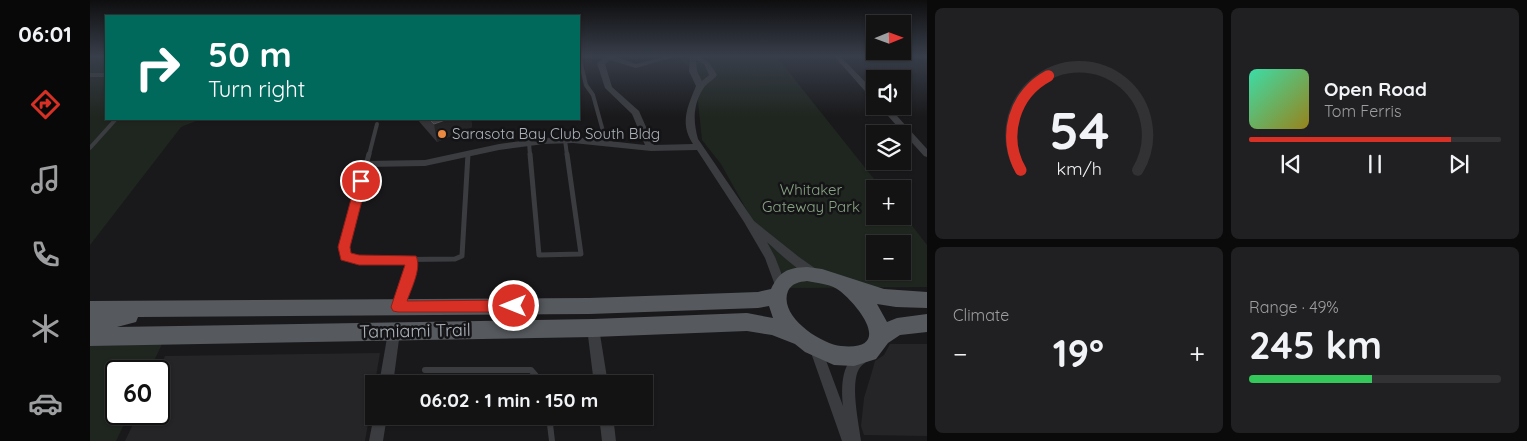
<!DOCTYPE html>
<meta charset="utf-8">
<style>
:root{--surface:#131314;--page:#202022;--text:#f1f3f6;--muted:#9d9ea0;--line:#323234;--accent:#d93025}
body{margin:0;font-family:Quicksand,sans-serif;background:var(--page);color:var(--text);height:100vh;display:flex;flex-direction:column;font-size:19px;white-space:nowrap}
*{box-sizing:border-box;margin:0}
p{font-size:16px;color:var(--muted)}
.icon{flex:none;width:28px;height:28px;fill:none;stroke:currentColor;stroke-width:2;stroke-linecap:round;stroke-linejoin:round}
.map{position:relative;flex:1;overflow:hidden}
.panel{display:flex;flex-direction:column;gap:8px;padding:8px;background:#0a0a0b;width:600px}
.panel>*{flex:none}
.hud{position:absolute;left:15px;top:15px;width:475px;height:105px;border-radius:0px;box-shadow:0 1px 4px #0004,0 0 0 1px var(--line);background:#00695c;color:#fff;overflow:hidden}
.needle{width:32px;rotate:89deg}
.controls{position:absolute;left:776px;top:15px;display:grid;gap:10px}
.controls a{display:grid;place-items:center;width:45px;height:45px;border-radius:0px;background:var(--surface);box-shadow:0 1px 4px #0004,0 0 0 1px var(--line);font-size:25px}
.speed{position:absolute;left:15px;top:360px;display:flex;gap:10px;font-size:25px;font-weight:700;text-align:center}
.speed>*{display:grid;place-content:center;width:65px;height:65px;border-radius:50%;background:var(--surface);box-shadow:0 1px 4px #0004,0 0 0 1px var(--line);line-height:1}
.speed .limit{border:2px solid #111;border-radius:8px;background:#fff;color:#111}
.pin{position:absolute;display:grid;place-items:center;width:42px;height:42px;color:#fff;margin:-21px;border:2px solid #fff;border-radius:50%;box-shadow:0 1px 5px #0007}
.me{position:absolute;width:55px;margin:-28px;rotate:270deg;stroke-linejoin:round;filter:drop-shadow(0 0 4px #0008)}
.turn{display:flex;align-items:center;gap:18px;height:105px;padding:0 20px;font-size:22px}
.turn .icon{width:65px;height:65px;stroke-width:2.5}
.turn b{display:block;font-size:35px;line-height:42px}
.big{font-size:38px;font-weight:700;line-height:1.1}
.panel .widget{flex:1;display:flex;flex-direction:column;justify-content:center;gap:8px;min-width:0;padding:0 18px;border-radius:8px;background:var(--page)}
.panel .dial{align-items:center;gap:0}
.dial svg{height:130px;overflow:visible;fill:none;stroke:var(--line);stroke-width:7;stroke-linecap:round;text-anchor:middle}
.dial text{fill:var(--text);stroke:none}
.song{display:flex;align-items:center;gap:15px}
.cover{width:60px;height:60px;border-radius:8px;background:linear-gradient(135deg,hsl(160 70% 55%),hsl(50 70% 35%))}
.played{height:5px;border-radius:2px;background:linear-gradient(90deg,var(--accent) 80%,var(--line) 80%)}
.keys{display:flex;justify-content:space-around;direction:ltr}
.heat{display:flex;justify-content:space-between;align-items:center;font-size:28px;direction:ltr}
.charge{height:8px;border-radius:4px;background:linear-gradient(90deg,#34c759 49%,var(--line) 0)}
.panel .tiles{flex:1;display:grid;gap:8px;grid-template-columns:repeat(2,1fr)}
.trip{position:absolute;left:275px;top:375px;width:288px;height:50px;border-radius:0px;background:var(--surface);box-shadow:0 1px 4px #0004,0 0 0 1px var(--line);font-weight:700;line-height:50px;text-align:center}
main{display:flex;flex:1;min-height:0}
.menu{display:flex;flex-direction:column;width:90px;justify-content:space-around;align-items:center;background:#080808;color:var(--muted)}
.menu .icon{width:35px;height:35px}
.menu .selected{color:var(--accent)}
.menu b{font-size:22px;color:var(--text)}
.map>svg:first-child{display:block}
.built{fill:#252528}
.green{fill:#1f261f;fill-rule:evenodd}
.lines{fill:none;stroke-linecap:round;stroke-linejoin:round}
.service-far2{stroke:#3a3c3f;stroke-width:4}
.service-far1{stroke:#3a3c3f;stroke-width:5}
.service{stroke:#3a3c3f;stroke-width:6}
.minor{fill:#3a3c3f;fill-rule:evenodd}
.primary{fill:#565a5e;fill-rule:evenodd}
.wall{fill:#353539}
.shaded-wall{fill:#242427}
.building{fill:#424347;stroke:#525459}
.route{fill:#d93025;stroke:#8d1f18}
.poi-dot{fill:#ea8941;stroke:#141416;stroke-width:2}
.labels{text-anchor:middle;stroke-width:5;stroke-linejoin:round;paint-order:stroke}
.poi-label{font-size:15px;fill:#acb3ba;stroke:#141416;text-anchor:start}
.park-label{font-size:15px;fill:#89a484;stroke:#141416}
.near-street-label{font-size:18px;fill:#acb3ba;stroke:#141416}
</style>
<main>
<nav class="menu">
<b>06:01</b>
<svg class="icon selected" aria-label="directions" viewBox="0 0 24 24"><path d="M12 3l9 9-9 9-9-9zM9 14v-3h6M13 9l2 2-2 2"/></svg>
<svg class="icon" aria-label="music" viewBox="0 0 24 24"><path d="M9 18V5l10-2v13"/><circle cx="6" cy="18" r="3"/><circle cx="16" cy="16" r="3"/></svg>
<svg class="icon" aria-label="phone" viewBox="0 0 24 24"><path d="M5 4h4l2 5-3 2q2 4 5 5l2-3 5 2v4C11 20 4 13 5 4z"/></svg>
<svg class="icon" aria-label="climate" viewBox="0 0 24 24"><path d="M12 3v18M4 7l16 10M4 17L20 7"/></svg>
<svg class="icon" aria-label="car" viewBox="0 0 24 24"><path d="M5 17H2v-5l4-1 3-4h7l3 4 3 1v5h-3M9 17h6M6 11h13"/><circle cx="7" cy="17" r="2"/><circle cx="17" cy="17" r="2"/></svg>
</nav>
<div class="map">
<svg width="837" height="441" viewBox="0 0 837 441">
<rect width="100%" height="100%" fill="#19191b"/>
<!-- built -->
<g class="built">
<polygon points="800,344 837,344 837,436 774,435 771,426 774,398 781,375 785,361 794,355"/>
<polygon points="290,353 275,441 35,441 48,414 69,414 68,371 75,356"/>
</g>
<!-- green -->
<g class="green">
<polygon points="0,56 16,56 16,119 111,119 91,127 0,245"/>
<path d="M 587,56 L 686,56 L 792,189 L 785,189 L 785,216 L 812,216 L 813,214 L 837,245 L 837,287 L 700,288 L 631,164 L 612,140 L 605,72 ZM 785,244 L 812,244 L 812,271 L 785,271 Z"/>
<polygon points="72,344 59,371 26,371 26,414 39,414 26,441 0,441 0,346"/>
</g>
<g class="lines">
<!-- service-far2 -->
<g class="service-far2">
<polyline points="489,56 496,85 503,95 516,142"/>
<polyline points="0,75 16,75"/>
<polyline points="475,140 477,155"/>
<polyline points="439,143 440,155"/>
<polyline points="0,148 26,119"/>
<polyline points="279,155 287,124"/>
</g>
<!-- service-far1 -->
<g class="service-far1">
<polyline points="279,154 254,247 255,257 269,260 365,259 372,256 378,154"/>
<polyline points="440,154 449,255 491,254 477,154"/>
<polyline points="317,281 322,259"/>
</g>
<!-- service -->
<g class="service">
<polyline points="309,304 318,280"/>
<polyline points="335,370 441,370 453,384"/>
<polyline points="459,416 462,441"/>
</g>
<!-- minor -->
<g class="minor">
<path d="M 517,56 L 527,56 L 527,57 L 546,64 L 577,56 L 584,57 L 546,68 L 520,60 L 515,64 L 522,87 L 549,111 L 564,145 L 603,144 C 589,123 598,106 606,86 L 599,71 L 600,56 C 614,55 620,62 627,75 C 623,81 616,83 613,89 C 603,105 603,121 608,139 L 664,221 L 709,257 L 729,271 L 731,274 L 729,277 C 717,281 686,250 677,242 L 685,257 L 696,285 L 694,288 L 690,290 L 686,288 L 675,258 L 654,222 L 607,150 L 561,151 L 483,143 L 454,144 L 409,150 L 335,166 L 276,167 L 272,164 L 276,161 L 335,160 L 409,144 L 454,138 L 483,137 L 555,145 L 542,114 L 515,88 L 507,63 ZM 606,60 L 614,64 L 619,75 L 612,81 L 607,71 Z"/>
<polygon points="744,56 750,56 785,92 785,99 782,99"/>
<polygon points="789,106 798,106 837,149 837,157 834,156"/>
<polygon points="503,323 507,324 509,328 518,384 504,384 497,328 499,324"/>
<polygon points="304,326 308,328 310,332 303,384 289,384 298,332 300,328"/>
<path d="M 725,341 L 729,343 L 731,347 L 753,406 C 751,386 751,359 773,351 L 777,353 L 779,357 C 777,363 772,364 769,369 C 760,384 769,424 771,441 L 752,441 L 719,347 L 721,343 Z"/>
<polygon points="284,415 284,416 297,416 293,441 279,441"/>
<polygon points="509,416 523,416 526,441 512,441"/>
</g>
<!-- primary -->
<path class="primary" d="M 717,267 L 732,269 L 794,289 L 837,292 L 837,308 L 806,307 L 787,304 L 797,322 L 807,318 L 837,314 L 837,332 L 810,335 L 798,343 L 786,359 L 764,366 L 744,365 L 715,352 L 705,344 L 682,335 L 657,331 L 503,337 L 0,346 L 0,301 L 499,298 L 668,292 L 681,289 C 690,271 697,268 717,267 ZM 717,281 C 727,283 742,284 750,291 C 771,308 803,351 751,346 C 731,344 688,316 698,291 C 702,283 709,282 717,281 ZM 679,306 L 683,318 L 657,313 L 503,319 L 27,327 L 46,322 L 48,317 L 499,314 L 668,308 Z"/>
</g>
<!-- wall -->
<g class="wall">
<polygon points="327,119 381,119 382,127 347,142"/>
<polygon points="444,119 488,119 488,120 445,121"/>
</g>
<!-- shaded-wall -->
<polygon class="shaded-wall" points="358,119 381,119 382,127 347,142 344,124"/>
<!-- building -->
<polygon class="building" points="339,119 358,119 344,124"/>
<!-- sky -->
<linearGradient id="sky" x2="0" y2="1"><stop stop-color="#0e0e0f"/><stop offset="0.48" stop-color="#383e4a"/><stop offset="1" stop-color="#383e4a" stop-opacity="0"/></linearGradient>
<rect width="837" height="117" fill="url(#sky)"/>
<!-- route -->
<path class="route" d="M 271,177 L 277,181 L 260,247 L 261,253 L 269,255 L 326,256 C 332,268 321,289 317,301 L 424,300 L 428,302 L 430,306 L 428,310 L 424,312 L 308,312 L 303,311 L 301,307 L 315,265 L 269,265 L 251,260 L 248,247 L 266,181 Z"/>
<!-- markers -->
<circle class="poi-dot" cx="352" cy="134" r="5"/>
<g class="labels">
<!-- poi labels -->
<g class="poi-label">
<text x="362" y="139">Sarasota Bay Club South Bldg</text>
</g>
<!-- park labels -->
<g class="park-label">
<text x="721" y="195">Whitaker<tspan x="721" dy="17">Gateway Park</tspan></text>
</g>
<!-- near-street labels -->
<g class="near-street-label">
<text transform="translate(325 331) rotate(-1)" y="6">Tamiami Trail</text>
</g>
</g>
</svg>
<div class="controls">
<a><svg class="needle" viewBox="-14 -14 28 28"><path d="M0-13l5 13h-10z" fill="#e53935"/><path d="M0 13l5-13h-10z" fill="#9d9ea0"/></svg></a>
<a><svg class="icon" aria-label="sound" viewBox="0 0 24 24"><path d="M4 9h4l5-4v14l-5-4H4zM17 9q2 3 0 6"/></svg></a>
<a><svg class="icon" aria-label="layers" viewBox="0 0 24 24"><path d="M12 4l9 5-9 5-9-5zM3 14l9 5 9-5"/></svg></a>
<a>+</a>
<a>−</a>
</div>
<div class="speed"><div class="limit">60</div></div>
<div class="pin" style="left:271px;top:181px;background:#d93025"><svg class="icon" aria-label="arrive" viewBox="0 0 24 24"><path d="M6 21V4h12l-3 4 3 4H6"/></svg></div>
<svg class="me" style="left:424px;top:306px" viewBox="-20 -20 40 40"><circle r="17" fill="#d93025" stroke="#fff" stroke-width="3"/><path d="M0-11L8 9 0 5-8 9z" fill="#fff"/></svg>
<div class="trip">06:02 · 1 min · 150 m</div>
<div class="hud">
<div class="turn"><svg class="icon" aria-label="right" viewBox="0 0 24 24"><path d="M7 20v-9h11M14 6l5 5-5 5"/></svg><div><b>50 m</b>Turn right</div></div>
</div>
</div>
<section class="panel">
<div class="tiles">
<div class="widget dial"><svg viewBox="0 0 100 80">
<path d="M14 69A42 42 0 1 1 86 69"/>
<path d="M14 69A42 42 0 0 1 31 11" stroke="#d93025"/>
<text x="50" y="56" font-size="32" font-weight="700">54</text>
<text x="50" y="72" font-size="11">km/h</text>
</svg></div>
<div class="widget">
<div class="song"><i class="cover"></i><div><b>Open Road</b><p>Tom Ferris</p></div></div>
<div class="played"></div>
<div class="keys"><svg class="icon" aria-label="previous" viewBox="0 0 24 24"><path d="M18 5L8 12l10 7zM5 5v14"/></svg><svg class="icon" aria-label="pause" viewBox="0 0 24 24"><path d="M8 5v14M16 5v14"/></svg><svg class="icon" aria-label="next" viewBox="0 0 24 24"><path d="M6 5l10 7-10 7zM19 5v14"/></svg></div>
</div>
<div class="widget"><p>Climate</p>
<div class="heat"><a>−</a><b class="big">19°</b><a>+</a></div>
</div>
<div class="widget"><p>Range · 49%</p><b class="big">245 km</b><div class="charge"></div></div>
</div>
</section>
</main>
